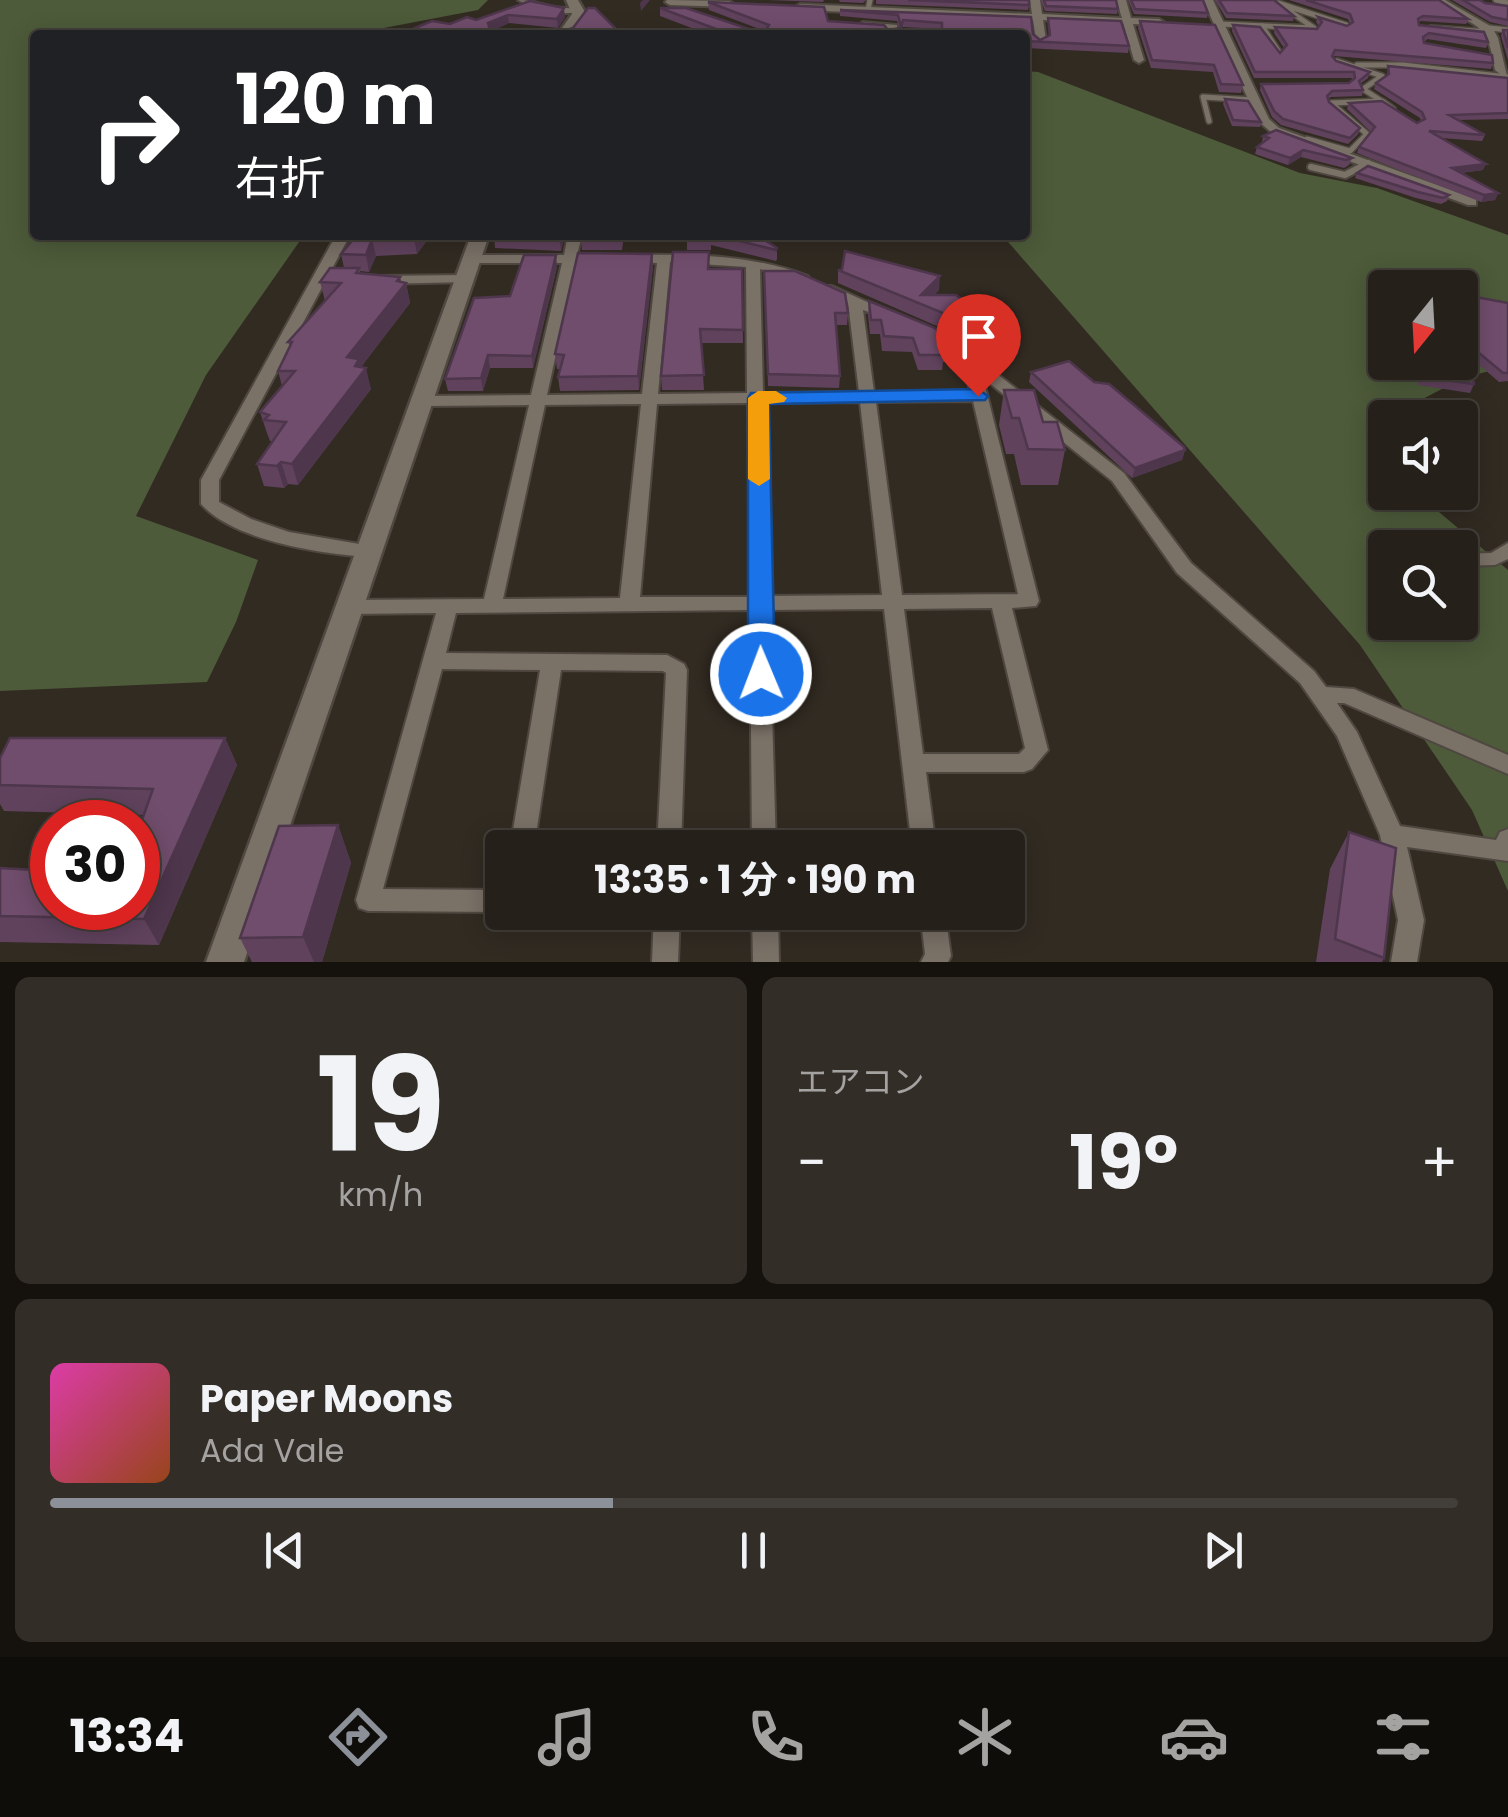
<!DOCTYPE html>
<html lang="ja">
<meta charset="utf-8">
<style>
:root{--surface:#26201a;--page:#322d27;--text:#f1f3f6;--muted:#a4a3a2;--line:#423e39;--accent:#8c9099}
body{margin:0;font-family:Poppins,"Noto Sans JP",sans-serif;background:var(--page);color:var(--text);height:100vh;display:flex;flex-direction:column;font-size:38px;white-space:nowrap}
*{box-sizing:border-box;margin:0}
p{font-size:32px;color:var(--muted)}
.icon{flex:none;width:55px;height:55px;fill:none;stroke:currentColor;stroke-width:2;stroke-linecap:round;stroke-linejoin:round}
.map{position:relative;height:962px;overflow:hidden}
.sheet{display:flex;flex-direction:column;gap:15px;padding:15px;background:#15120e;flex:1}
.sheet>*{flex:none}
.top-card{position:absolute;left:30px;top:30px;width:1000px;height:210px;border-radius:10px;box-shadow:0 5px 25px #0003,0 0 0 2px var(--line);background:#202124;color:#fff;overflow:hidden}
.needle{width:65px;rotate:198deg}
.controls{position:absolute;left:1368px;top:270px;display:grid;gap:20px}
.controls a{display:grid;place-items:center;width:110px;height:110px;border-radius:10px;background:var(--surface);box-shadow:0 5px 25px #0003,0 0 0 2px var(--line);font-size:50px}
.speed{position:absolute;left:30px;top:800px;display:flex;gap:20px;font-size:50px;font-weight:700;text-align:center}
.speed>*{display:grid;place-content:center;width:130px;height:130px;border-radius:50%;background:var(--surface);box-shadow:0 5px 25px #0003,0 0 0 2px var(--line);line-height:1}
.speed .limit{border:15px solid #d22;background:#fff;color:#111}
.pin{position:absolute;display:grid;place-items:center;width:85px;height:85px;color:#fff;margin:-102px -42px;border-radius:50% 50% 50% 0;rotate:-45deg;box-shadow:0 0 10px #0007}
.pin .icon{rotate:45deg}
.me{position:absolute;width:110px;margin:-55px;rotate:359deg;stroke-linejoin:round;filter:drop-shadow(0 0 8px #0008)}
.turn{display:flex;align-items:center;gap:35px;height:210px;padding:0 40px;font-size:45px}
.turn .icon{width:130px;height:130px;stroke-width:2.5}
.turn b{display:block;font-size:70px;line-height:85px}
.big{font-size:75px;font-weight:700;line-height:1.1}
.sheet .tile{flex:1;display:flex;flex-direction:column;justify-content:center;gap:15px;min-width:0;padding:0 35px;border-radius:15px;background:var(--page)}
.sheet .dial{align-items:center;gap:0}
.dial b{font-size:130px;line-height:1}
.song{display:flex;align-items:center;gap:30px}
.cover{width:120px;height:120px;border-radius:15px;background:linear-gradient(135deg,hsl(320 70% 55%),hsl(20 70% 35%))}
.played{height:10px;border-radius:5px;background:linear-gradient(90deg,var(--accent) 40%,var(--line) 40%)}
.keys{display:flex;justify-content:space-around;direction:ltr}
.heat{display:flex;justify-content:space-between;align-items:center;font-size:55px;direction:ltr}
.sheet .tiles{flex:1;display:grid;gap:15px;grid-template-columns:1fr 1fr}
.tile:last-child{grid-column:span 2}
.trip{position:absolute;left:485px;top:830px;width:540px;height:100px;border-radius:10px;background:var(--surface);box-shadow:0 5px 25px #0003,0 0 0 2px var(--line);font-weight:700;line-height:100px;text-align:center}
.dock{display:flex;height:160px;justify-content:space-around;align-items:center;background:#0f0d0a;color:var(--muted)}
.dock .icon{width:70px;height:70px}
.dock .on{color:var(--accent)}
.dock b{font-size:45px;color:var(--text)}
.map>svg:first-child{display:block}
.green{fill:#4d5b3a;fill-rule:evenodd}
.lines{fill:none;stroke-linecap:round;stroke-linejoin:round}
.lane-far1-casing{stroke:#4f4841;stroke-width:8}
.lane-casing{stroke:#4f4841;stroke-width:10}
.street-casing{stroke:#4f4841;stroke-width:4}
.secondary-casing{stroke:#4f4841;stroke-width:5}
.lane-far1{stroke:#7a7167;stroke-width:5}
.lane{stroke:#7a7167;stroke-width:6}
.street{fill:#7a7167;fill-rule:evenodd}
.secondary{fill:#7a7167;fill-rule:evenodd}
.wall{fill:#60425d}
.shaded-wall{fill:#4e364c}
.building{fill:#704d6c;stroke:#4e364c;stroke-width:2.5}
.route{fill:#1a73e8;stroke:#114b97;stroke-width:2.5}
.slow{fill:#f59e0b}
</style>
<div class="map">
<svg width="1508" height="962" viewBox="0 0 1508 962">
<rect width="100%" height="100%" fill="#322b22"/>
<!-- green -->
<g class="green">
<polygon points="0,0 488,0 478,10 347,35 35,35 35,235 304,235 206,375 136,516 258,560 236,622 207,682 0,691"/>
<path d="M 1025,71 L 1038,72 L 1300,173 L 1377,188 L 1508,235 L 1508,366 L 1463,378 L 1413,404 L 1411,417 L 1385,418 L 1385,492 L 1422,493 L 1427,502 L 1508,570 L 1508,891 L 1472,810 L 1360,645 L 1002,235 L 1025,235 ZM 1385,288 L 1460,288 L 1460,362 L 1385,362 ZM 1385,548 L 1460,548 L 1460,622 L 1385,622 Z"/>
</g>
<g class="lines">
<!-- lane-far1 casing -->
<g class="lane-far1-casing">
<g id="lane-far1">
<polyline points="1496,0 1508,3"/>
<polyline points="868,10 870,0"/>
<polyline points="1220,24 1314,28 1278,3 1346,25"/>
<polyline points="1262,26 1279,52"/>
<polyline points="1431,28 1490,32"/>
<polyline points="1490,28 1508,30"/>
<polyline points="1337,61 1382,76 1363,89 1380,100"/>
<polyline points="1357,65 1403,65 1508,77"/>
<polyline points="1209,121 1203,97 1254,100"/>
<polyline points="1307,139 1350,151 1367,134 1331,103 1382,101 1393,109"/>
</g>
</g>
<!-- lane casing -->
<g class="lane-casing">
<polyline id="lane" points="1311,167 1345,175 1368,163"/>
</g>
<!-- street casing -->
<g class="street-casing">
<g id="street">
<path d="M 518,0 C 532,0 542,5 555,7 C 565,9 574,7 583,10 C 563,18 537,10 518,0 Z"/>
<polygon points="667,0 729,1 734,4 729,7 670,5 665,2"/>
<polygon points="1030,0 1040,0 1042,14 1122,18 1116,0 1126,0 1131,18 1159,19 1164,22 1159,25 1133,24 1144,60 1139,63 1134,60 1123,23 1043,20 1046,40 1041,43 1036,40 1033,20 800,10 795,7 800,4 1032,14"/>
<polygon points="1203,0 1213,0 1269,119 1279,128 1476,199 1476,205 1468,205 1271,132 1258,121"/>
<path d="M 1434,0 L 1445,0 L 1492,27 L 1498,38 L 1508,80 L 1495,70 C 1487,14 1471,30 1434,0 Z"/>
<polygon points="863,22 897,25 897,35 887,35 889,29 860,27 858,25"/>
<path d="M 336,235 L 350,235 L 219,480 L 219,502 L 251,519 L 289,532 L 377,547 L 379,551 L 377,555 L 370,557 C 322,554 234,541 201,504 L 201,480 Z"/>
<path d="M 568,235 L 582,235 L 577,255 L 596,255 L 603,259 L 596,263 L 576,263 L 547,395 L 642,394 L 657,263 L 627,262 L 625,259 L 632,255 C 693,254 750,254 808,276 L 810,279 L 803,283 L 760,269 L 763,393 L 859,392 L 848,303 L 822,292 L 822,286 L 832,286 L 898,316 L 891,320 L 863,310 L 874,392 L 970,391 L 964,363 L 931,335 L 938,331 L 943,332 L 975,354 L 978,359 L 1124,473 L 1191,563 L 1314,671 L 1326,687 L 1354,689 L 1508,755 L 1508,774 L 1344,703 L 1337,703 L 1357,732 L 1400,826 L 1496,840 L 1500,832 L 1508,829 L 1508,861 L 1407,847 L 1424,920 L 1417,962 L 1391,962 L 1398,920 L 1380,835 L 1337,736 L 1300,683 L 1177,573 L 1112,481 L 983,378 L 1039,601 L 1036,606 L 1012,608 L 1048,750 L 1032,769 L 1024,772 L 926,772 L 936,848 L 912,848 L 884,609 L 769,610 L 776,848 L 752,848 L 750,610 L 456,613 L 446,653 L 667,655 L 684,664 L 687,670 L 681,848 L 657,848 L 666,673 L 663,671 L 561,670 L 534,848 L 510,848 L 540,670 L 442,669 L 383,889 L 502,890 L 502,912 L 368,911 L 359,908 L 356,900 L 436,613 L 350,614 L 343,612 L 340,607 L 343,602 L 350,600 L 484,599 L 529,405 L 423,406 L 415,401 L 423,396 L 531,395 L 562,263 L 471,263 L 464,259 L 471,255 L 564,255 ZM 670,262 L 746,267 L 747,393 L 658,394 ZM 973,401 L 1018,594 L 902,595 L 876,402 ZM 860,402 L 882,595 L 769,596 L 764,403 ZM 748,403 L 750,597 L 640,597 L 657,404 ZM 641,404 L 620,598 L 503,599 L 545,405 ZM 992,608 L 1025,748 L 1019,754 L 923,754 L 904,609 Z"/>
<polygon points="465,275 472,279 470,282 376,284 369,280 376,276"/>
<polygon points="1508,543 1508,559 1495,565 1460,566 1460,554 1491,553"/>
<polygon points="1460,615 1467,617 1471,625 1468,630 1454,630 1450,622 1460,622"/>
<polygon points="654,912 680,912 678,962 652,962"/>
<polygon points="752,912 778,912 779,962 753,962"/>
<polygon points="920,912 945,912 951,956 948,962 921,962 925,954"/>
</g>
</g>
<!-- secondary casing -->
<g class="secondary-casing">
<g id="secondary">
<polygon points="566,0 578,0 586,14 571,35 557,35 572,14"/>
<polygon points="471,235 489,235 244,962 206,962"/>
</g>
</g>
<!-- lane-far1 -->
<use href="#lane-far1" class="lane-far1"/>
<!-- lane -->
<use href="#lane" class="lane"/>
<!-- street -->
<use href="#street" class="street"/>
<!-- secondary -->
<use href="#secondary" class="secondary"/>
</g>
<!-- wall -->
<g class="wall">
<polygon points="767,0 824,0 823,2"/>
<polygon points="839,0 866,0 863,3 840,2"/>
<polygon points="876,0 1029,0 1029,5 1028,10 876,4"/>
<polygon points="1041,0 1116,0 1118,9 1117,14 1045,11"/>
<polygon points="1128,0 1203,0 1208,13 1207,18 1134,14"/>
<polygon points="1215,0 1274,0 1294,16 1293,21 1226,18"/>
<polygon points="1289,0 1439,0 1468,19 1466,24 1421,21 1418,23 1419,25 1488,42 1486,48 1427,39 1424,43 1493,63 1491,69 1334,56 1336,61 1370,72 1368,78 1360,84 1363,90 1362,96 1331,97 1328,99 1329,102 1360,128 1358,134 1348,144 1281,125 1272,117 1260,90 1261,84 1349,83 1352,80 1352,78 1254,78 1232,31 1233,25 1280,53 1284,48 1274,33 1275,27 1317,29 1319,26 1316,22 1318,17 1347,26 1350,24 1348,19"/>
<polygon points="1452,0 1480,0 1485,3 1508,6 1508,26 1490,22"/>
<polygon points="530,1 565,17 558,28 509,23 494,30 555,30 555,35 398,35 476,20"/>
<polygon points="708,2 888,30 899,28 897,21 840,16 840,10 1031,17 1033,34 1040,40 1049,36 1048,18 1129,46 1128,53 1025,48 1025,35 941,35 942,29 902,27 900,35 710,35 660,16 660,8 752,30 762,30 709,10"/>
<polygon points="1140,21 1215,25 1243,85 1241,93 1219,92 1213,72 1151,68 1138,28"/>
<polygon points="567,30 622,35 568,35"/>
<polygon points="1503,30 1508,30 1508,60 1501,36"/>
<polygon points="1388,66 1508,78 1508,119 1459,120 1485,135 1482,141 1441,138 1483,170 1461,173 1498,193 1495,200 1481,202 1357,153 1359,147 1371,132 1347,109 1349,103 1417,123 1421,121 1420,118 1374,89 1376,83 1387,76"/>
<polygon points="1225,99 1261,122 1260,127 1232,126 1223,104"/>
<polygon points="1263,136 1352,158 1349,165 1344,168 1301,157 1288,165 1255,154 1257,147 1262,143"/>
<polygon points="1357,173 1449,195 1447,201 1441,204 1416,198 1355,178"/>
<polygon points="357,235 431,235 417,254 376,256 369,272 360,271 360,273 400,277 401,282 406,283 410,303 361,367 371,389 298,485 288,484 284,488 264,486 257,464 273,441 270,441 267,433 260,412 282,386 278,371 290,347 288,342 325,301 320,282 344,268 341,254"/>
<polygon points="494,235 565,235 561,251 495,248"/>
<polygon points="624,235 622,250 582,250 581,240"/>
<polygon points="693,235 757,235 777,248 777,259 776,261 711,245 711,250 687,250 687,240"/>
<polygon points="652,254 653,267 639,390 560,391 558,377 560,369 557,369 555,354"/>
<polygon points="557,267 533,368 490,368 483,391 448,391 445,379 510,296"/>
<polygon points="709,269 742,269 743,343 701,343 704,390 662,390 661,376"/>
<polygon points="838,270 939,290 934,295 994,327 992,342 962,341 946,330 838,283"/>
<polygon points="764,271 848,313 847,325 836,325 840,376 839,388 768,386"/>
<polygon points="1460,294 1508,303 1508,381 1499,382 1469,356 1474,384 1470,393 1418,385 1417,367 1419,362 1460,362"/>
<polygon points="869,301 957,348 955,362 943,362 942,370 918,370 912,352 882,351 880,334 870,334 868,315"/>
<polygon points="1031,372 1094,382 1185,450 1182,460 1132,478 1029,382"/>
<polygon points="1004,390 1043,422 1065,450 1058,485 1021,485 1014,454 1006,454 999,425"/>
<polygon points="225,738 237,765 159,945 0,942 0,868 138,908 144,815 4,811 0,804 0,758"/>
<polygon points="338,825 351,863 322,962 252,962 240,938"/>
<polygon points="1349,832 1384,958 1382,962 1316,962 1330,869"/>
</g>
<!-- shaded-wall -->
<g class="shaded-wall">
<polygon points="643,0 650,0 641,11 640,3"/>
<polygon points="564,8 565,17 558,28 557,19"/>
<polygon points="508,15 509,23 489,32 488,23"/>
<polygon points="1303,150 1301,157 1288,165 1290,158"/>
<polygon points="1486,164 1483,170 1450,174 1452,168"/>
<polygon points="1498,193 1495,200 1481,202 1484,195"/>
<polygon points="416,235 431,235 417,254 414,238"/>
<polygon points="561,235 565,235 561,251 560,241"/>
<polygon points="372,239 376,256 369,272 366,255"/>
<polygon points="652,254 653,267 639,390 638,376"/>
<polygon points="556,255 557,267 533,368 532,356"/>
<polygon points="940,276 939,290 923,305 921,295"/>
<polygon points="400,277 402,289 406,283 410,303 361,367 366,368 371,389 298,485 292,464 347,357"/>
<polygon points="488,355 490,368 483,391 481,378"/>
<polygon points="1185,450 1182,460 1132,478 1135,468"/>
<polygon points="281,462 288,484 284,488 277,466"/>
<polygon points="225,738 237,765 159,945 144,919"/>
<polygon points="338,825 351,863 322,962 314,962 303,937"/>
</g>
<!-- building -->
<g class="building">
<polygon points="908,0 1029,0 1029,5"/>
<polygon points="1044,0 1116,0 1118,9 1046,6"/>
<polygon points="1131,0 1203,0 1208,13 1135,9"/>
<polygon points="1219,0 1274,0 1294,16 1227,13"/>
<polygon points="1306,0 1439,0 1468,19 1423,16 1418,19 1419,25 1484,32 1488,42 1429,33 1423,37 1424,43 1492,55 1493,63 1335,50 1332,56 1336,61 1370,72 1359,81 1363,90 1332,91 1327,96 1329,102 1360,128 1350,138 1283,119 1274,111 1261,84 1349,83 1355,78 1354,72 1255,72 1233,25 1260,27 1280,53 1287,45 1275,27 1317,29 1322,22 1318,17 1347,26 1353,22 1350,14"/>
<polygon points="1463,0 1480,0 1485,3 1508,6 1508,20 1492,17"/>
<polygon points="530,1 564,8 557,19 508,15 488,23 490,30 555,30 550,35 398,35 432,21 450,24 467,17 476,20"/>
<polygon points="708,2 824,7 828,21 884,25 888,30 901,28 900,35 732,35 660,8 686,8 752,30 766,30 769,25"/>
<polygon points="588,8 595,8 622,35 567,30 573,28"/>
<polygon points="840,10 1031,17 1033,34 1040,40 1050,35 1048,18 1121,21 1129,46 1025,41 1025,35 974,35 942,29 942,23 903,20 901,27 898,15"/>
<polygon points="1140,21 1215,25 1243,85 1221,84 1214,65 1152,60"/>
<polygon points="1503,30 1508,30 1508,48"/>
<polygon points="1388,66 1508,78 1508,113 1449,115 1485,135 1429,131 1486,164 1452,168 1498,193 1484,195 1359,147 1375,127 1349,103 1382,101 1417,123 1425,119 1422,112 1376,83 1389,74"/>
<polygon points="1225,99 1248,101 1261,122 1233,120"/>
<polygon points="1276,130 1352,158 1346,160 1303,150 1290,158 1257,147 1269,138 1263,136"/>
<polygon points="1368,166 1449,195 1443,198 1418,192 1357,173"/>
<polygon points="357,235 416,235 414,238 372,239 366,255 341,254"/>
<polygon points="494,235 561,235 560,241 493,238"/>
<polygon points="582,235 622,235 622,240 581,240"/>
<polygon points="693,235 711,235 710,240 687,240"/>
<polygon points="715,235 757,235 777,248 776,250"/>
<polygon points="845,251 940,276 921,295 956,295 970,305 989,308 994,327 964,327 948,315 838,270 842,270"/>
<polygon points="673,252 709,252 708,269 742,269 743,330 700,329 704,375 661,376"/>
<polygon points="578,253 652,254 638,376 558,377 564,355 555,354"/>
<polygon points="524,255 556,255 532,356 488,355 481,378 445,379 474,298 510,296"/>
<polygon points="330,268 359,268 356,273 400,277 397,281 406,283 347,357 359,359 355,366 366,368 292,464 281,462 277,466 257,464 286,422 264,420 269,415 260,412 295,371 278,371 292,342 288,342 341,283 320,282"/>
<polygon points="764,271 795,271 845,293 848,313 835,313 840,376 768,374"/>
<polygon points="1428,276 1459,282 1459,288 1428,288"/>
<polygon points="1460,294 1508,303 1508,373 1503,373 1466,342 1474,384 1422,377 1421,362 1460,362"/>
<polygon points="869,301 935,328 957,348 942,347 944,355 919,355 913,338 884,336 881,320 871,320"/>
<polygon points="1069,361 1094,382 1109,384 1184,447 1185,450 1135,468 1031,372"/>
<polygon points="1004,390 1034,390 1043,422 1057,422 1065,450 1028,449 1019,418 1012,418"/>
<polygon points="10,738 225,738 144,919 0,916 0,868 52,871 52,908 138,908 138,831 153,789 0,785 0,758"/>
<polygon points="338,825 303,937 240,938 279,826"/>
<polygon points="1349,832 1396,848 1384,958 1335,939"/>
</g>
<!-- route -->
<polygon class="route" points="978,389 988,396 985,400 769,404 775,674 771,681 752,681 748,674 748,398 751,393"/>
<!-- slow -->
<polygon class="slow" points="776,391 787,398 784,402 769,404 770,479 759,486 748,479 748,398 758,391"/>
</svg>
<div class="controls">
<a><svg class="needle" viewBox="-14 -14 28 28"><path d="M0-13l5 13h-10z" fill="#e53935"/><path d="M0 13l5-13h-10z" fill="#a4a3a2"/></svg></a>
<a><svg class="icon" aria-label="sound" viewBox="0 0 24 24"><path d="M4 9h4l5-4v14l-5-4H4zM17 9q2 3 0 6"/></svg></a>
<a><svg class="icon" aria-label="search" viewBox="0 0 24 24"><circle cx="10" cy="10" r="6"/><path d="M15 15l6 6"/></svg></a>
</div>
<div class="speed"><div class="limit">30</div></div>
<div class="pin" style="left:978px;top:396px;background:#d93025"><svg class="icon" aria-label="arrive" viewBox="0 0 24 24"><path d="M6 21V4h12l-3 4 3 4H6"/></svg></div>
<svg class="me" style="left:761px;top:674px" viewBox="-20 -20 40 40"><circle r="17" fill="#1a73e8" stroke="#fff" stroke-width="3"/><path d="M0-11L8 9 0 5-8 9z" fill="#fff"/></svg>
<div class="trip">13:35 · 1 分 · 190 m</div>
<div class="top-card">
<div class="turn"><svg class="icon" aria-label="right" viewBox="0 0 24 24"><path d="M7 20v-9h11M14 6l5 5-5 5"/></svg><div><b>120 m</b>右折</div></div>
</div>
</div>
<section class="sheet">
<div class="tiles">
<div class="tile dial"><b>19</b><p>km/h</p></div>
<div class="tile"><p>エアコン</p>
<div class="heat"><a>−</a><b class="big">19°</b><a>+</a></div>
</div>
<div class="tile">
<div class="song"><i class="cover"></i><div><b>Paper Moons</b><p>Ada Vale</p></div></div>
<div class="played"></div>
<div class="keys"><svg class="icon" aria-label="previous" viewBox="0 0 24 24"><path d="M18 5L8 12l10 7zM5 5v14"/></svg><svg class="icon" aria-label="pause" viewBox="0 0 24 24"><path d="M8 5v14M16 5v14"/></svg><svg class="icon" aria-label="next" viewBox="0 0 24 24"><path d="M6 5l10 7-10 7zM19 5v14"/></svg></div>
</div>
</div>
</section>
<nav class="dock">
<b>13:34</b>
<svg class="icon on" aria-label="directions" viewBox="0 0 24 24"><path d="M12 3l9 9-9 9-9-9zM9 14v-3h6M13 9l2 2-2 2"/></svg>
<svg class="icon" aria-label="music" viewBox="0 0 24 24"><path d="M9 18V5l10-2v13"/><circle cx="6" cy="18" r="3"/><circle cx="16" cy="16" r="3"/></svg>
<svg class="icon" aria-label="phone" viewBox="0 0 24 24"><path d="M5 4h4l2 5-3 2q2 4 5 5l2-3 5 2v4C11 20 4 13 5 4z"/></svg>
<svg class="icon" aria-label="climate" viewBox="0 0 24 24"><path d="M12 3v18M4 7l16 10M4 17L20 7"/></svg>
<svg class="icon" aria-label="car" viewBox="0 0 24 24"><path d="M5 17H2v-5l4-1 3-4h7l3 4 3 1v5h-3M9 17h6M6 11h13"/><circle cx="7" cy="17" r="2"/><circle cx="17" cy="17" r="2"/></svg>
<svg class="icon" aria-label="filters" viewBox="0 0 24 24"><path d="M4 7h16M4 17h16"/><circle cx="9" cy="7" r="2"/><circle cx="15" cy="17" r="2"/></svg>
</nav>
